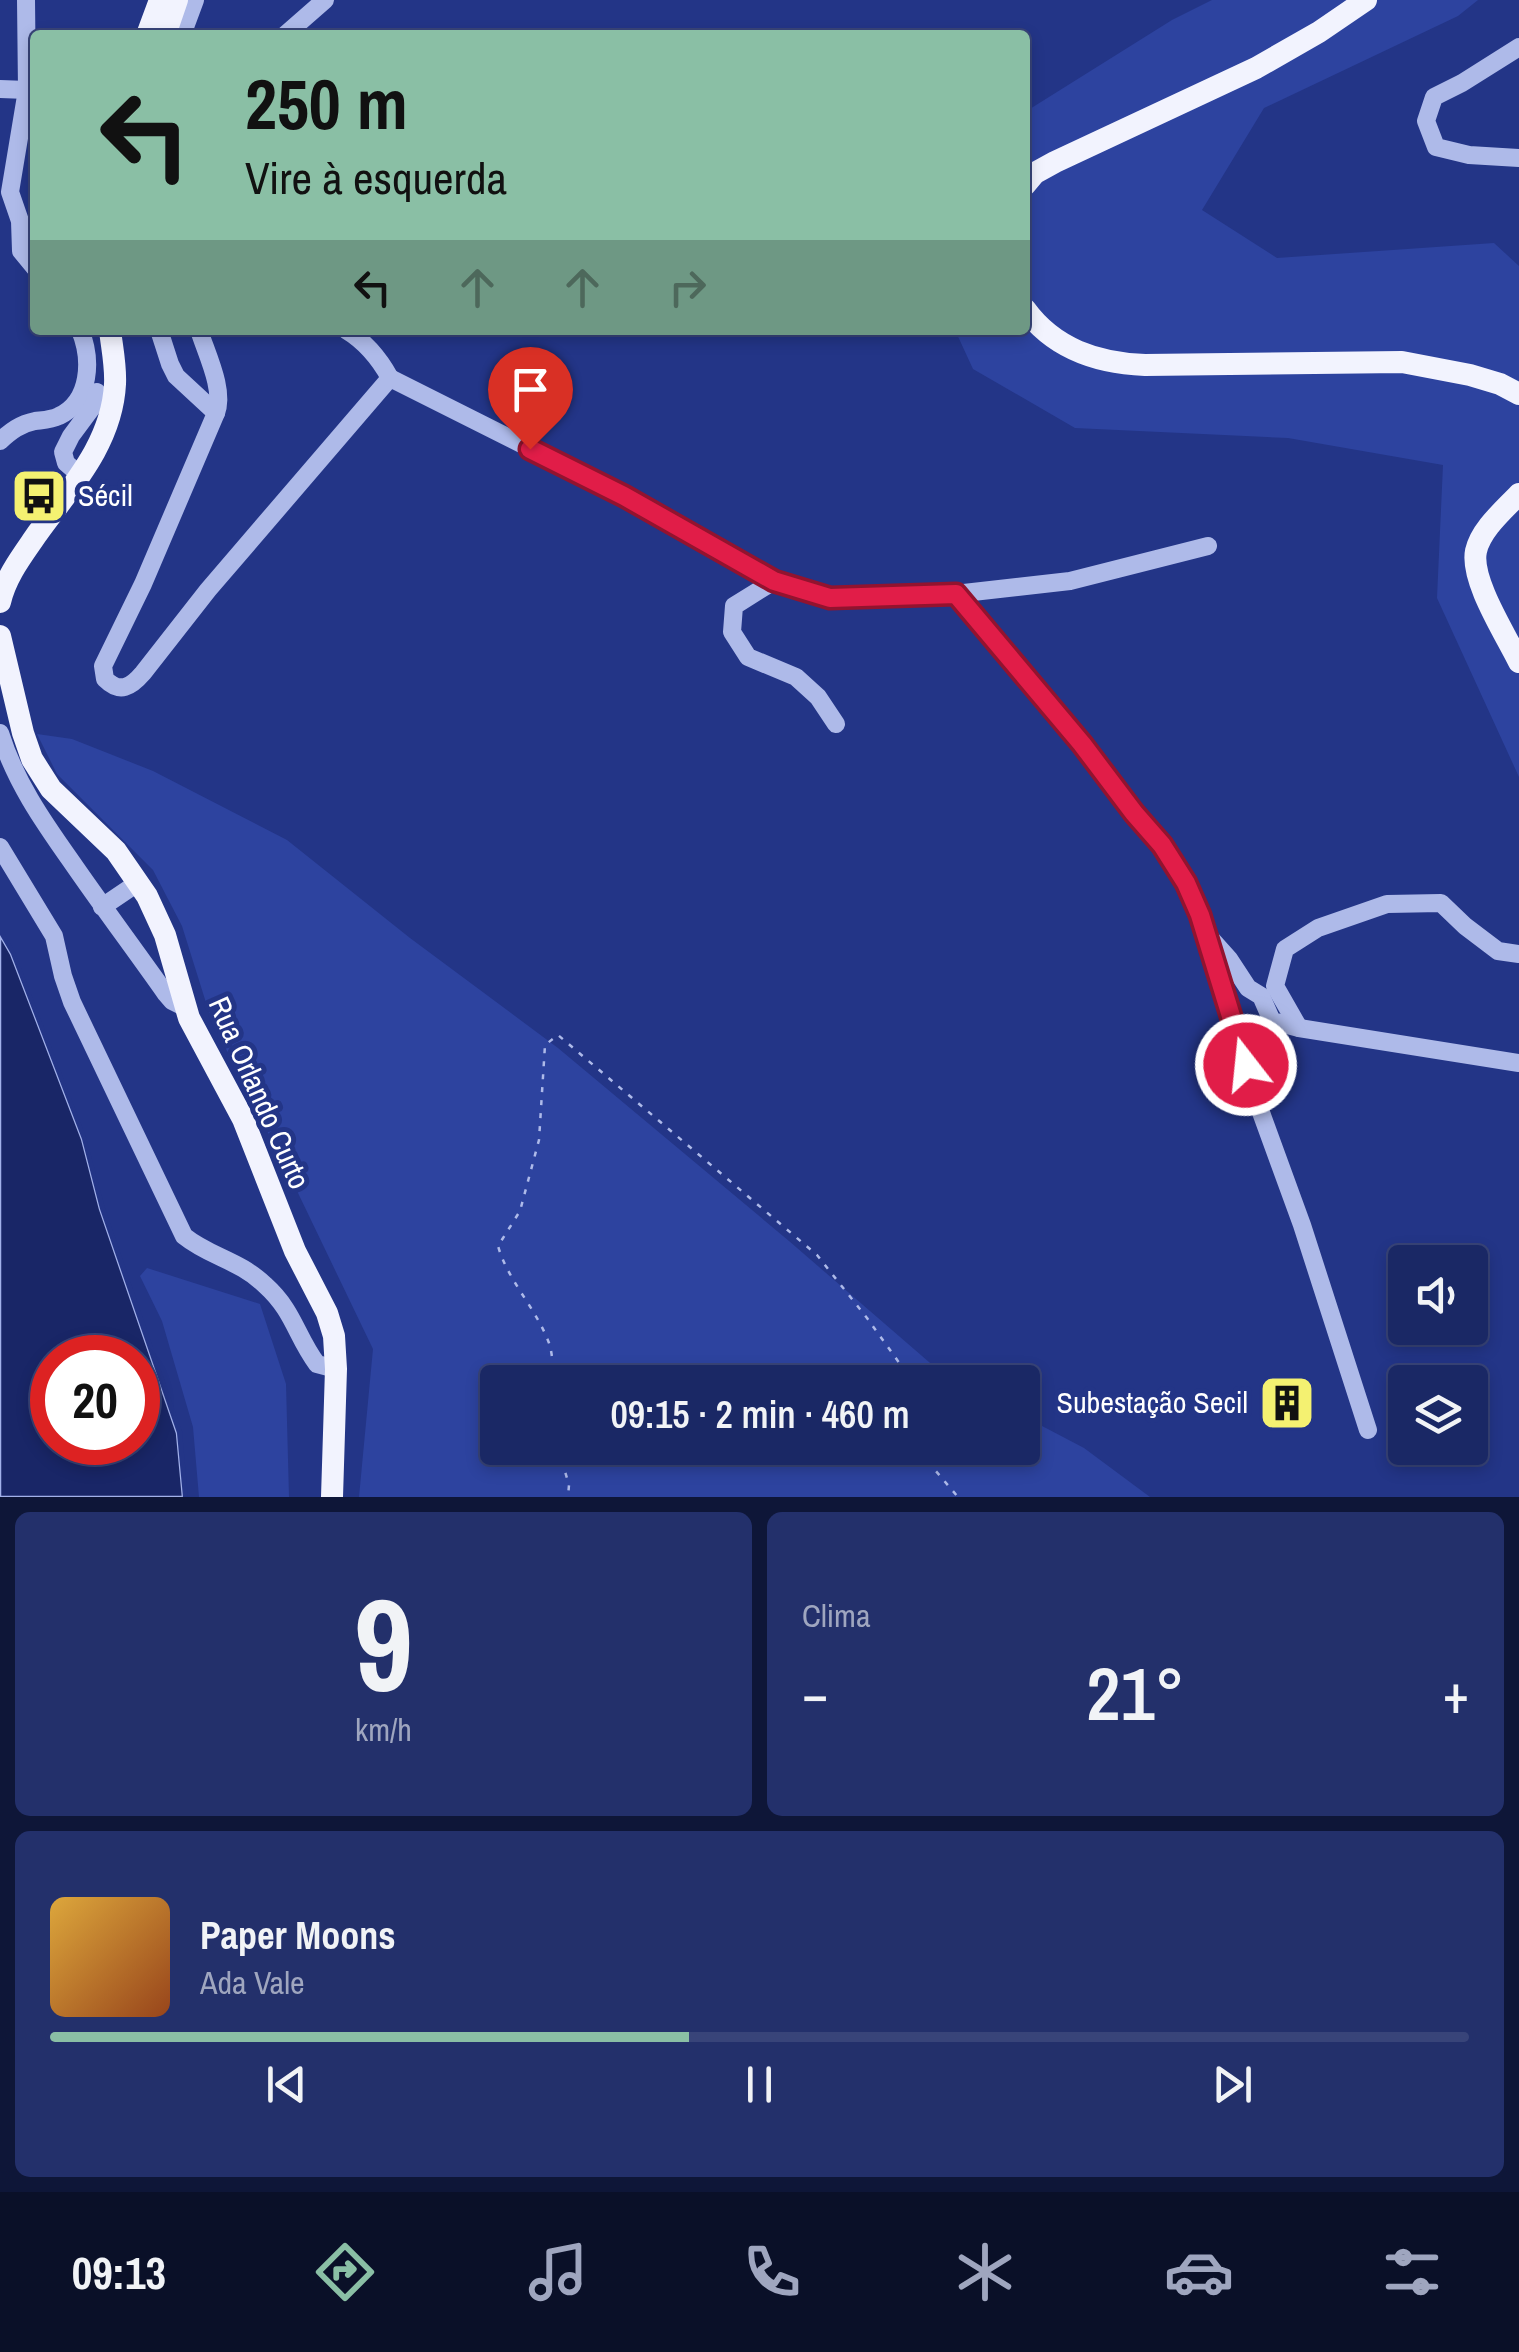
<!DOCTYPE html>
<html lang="pt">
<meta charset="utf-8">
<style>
:root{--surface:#1a2865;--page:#23306b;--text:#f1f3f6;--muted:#9fa6bf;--line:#384479;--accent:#8abfa5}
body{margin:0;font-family:"Archivo Narrow",sans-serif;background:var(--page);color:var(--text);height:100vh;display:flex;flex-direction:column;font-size:38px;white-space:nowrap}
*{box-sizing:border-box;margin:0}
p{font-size:32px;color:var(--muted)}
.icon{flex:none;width:55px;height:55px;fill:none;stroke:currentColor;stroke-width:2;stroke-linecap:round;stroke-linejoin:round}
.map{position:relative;height:1497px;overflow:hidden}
.panel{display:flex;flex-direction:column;gap:15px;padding:15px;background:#0e1638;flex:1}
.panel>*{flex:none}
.guide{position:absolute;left:30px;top:30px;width:1000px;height:305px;border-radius:10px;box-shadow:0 5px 15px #0003,0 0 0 2px var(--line);background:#8abfa5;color:#111;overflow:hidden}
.fabs{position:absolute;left:1388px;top:1245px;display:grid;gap:20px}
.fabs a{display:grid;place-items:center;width:100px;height:100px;border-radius:10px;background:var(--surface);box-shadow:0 5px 15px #0003,0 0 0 2px var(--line);font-size:50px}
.speed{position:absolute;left:30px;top:1335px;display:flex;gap:20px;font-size:50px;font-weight:700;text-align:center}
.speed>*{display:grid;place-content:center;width:130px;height:130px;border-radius:50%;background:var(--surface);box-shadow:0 5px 15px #0003,0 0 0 2px var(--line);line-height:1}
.speed .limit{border:15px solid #d22;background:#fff;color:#111}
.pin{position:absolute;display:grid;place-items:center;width:85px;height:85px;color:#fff;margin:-102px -42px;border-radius:50% 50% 50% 0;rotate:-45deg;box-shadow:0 0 10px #0007}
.pin .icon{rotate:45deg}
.me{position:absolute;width:110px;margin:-55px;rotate:344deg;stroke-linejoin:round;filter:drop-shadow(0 0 8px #0008)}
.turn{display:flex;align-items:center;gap:35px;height:210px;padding:0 50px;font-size:45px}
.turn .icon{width:130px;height:130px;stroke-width:2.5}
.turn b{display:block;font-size:70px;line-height:85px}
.lanes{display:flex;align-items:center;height:95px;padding:0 50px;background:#0003;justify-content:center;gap:50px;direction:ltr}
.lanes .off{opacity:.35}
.big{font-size:75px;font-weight:600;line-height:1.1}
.panel .card{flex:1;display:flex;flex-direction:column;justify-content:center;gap:15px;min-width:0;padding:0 35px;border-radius:15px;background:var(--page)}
.panel .dial{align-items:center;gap:0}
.dial b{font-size:130px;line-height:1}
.song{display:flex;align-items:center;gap:30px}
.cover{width:120px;height:120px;border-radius:15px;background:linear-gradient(135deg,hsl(40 70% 55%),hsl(20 70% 35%))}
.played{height:10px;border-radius:5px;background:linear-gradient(90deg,var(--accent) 45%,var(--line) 45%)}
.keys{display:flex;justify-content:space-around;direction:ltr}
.heat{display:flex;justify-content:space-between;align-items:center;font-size:55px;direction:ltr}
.panel .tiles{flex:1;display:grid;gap:15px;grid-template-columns:1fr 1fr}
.card:last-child{grid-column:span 2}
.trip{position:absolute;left:480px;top:1365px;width:560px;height:100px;border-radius:10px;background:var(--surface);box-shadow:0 5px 15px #0003,0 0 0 2px var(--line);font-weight:600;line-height:100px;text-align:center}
.tabs{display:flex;height:160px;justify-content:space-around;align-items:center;background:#0a1028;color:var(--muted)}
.tabs .icon{width:70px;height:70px}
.tabs .current{color:var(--accent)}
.tabs b{font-size:45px;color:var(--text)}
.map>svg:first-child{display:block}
.green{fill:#2d439f}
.water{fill:#192667;stroke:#a2b1ea;stroke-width:2.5;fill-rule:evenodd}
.pier{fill:#233587}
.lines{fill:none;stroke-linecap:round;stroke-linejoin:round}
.path{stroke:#aebae9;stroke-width:2.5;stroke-dasharray:5 8;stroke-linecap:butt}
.minor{stroke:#aebae9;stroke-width:18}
.major{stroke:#f2f3fe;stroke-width:22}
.route-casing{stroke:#92132f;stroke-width:25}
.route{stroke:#e11d48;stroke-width:18}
.labels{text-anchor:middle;stroke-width:10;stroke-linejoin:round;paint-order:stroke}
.poi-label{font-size:30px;fill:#fff;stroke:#233587;text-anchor:start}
.street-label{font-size:30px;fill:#fff;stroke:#233587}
</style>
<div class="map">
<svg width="1519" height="1497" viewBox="0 0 1519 1497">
<rect width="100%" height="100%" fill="#233587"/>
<!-- green -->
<g class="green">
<polygon points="1212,0 1478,0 1458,16 1264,108 1202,210 1277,258 1494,243 1519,266 1519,777 1437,598 1443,465 1288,438 1075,428 973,369 955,330 1025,330 1025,112 1172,20"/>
<polygon points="37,734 72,739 153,771 287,840 410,938 558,1048 789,1241 944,1375 958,1382 498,1382 498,1448 1022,1448 1023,1416 1084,1448 1150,1497 359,1497 373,1349 286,1168 232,1062 208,1009 182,926 153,870 57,774"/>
<polygon points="147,1268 260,1304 286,1384 289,1497 199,1497 193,1427 162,1321 140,1276"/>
</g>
<!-- water -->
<path class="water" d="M 0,935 L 11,954 L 82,1139 L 100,1209 L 177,1433 L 183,1497 L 0,1497 ZM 52,1358 L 138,1358 L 138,1442 L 52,1442 Z"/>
<!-- pier -->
<polygon class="pier" points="0,930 4,932 15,952 86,1137 105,1208 182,1431 188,1497 183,1497 177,1433 100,1209 82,1139 11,954 0,935"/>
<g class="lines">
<!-- path -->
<g class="path">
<path d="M 553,1382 C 553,1370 553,1355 549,1343 C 536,1308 508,1281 498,1246 L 520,1211 L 539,1140 L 545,1045 L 558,1035 L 817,1255 L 867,1318 L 913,1382"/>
<polyline points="558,1448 569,1485 568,1497"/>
<polyline points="929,1448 929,1463 958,1497"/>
</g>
<!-- minor -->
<g class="minor">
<polyline points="26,0 27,90 10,192 20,221 21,251 35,268"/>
<polyline points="182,35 195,0"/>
<polyline points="285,35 325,0"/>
<polyline points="1519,47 1462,83 1434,97 1426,121 1436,147 1469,155 1519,158"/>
<polyline points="0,89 27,90"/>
<path d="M 159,330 L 170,364 L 176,376 L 216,413 L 143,584 L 103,666 L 105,679 C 120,694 131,687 143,673 L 208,590 L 390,378 L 625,496 L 774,581 L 830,598 L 955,594 L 1070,581 L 1208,546"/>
<path d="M 199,330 C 206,353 225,390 216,413"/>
<path d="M 346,330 C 366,342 379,358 390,378"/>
<path d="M 0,441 C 11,431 20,424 35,421 C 43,420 51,420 59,416 C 91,401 92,359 80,330"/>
<polyline points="80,475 66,463 63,452 71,436 94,405 97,392"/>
<polyline points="774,581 734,606 732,632 748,657 796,677 818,697 836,724"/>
<polyline points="955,594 1082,745 1134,813 1162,845 1186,883 1200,915 1255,1096 1302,1225 1368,1430"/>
<path d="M 0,733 C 15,781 42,820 71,861 C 102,906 135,950 166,994 L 172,1001 L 186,1008"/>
<path d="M 0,847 L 54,936 L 63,976 L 72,1002 L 184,1236 C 210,1257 239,1260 265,1285 C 294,1311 296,1336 317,1364 L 336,1369"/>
<polyline points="102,907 139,882"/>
<polyline points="1212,940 1229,959 1248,988 1261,996 1272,1021 1299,1028 1519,1063"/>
<polyline points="1299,1028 1275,986 1285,949 1318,928 1387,904 1441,903 1465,926 1498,951 1519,954"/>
</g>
<!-- major -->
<g class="major">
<polyline points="147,35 160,0"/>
<polyline points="165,35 177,0"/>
<polyline points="1025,185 1035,173 1055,162 1256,68 1319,32 1366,0"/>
<path d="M 1025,309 C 1054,349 1097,363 1145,365 L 1402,362 L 1470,375 L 1500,384 L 1519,394"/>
<path d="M 1519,494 C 1504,510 1481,529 1476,551 C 1470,580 1506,635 1519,662"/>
<path d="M 0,602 C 6,576 22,556 37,534 C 70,488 112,444 115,384 C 116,366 112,348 110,330"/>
<polyline points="0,636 23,733 32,759 51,789 116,851 147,896 165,935 189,1018 243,1119 295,1251 327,1313 334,1336 336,1369 332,1497"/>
</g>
</g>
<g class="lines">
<!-- route casing -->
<g class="route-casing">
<polyline id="route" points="530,449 624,496 774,581 830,598 956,594 1082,744 1134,813 1162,845 1186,883 1200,915 1246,1065"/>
</g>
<!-- route -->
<use href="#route" class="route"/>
</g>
<!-- icons -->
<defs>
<g id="bus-square" transform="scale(2.875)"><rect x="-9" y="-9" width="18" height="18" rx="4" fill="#f4f171" stroke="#233587"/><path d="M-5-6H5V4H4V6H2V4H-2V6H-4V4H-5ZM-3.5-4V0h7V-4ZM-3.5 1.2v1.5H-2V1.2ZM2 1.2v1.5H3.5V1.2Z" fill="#111"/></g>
<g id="building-square" transform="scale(2.875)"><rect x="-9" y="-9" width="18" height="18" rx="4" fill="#f4f171" stroke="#233587"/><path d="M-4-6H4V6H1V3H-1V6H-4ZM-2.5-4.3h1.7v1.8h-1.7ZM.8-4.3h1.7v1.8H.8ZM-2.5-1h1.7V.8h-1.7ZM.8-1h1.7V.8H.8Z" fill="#111"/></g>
</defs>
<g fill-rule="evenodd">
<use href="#bus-square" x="39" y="496"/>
<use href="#building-square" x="1287" y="1403"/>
</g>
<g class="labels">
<!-- poi labels -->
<g class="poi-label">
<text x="78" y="506">Sécil</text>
<text x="1248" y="1413" text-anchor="end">Subestação Secil</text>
</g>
<!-- street labels -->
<g class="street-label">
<text transform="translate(259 1093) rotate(66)" y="10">Rua Orlando Curto</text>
</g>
</g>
</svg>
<div class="fabs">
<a><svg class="icon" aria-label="sound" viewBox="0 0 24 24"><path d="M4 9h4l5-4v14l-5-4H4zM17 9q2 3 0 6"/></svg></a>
<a><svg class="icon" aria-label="layers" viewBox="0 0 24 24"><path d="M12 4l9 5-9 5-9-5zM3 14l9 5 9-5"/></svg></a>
</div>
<div class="speed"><div class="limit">20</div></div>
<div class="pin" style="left:530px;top:449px;background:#d93025"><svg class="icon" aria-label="arrive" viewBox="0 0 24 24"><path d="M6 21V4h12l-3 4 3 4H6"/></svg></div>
<svg class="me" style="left:1246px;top:1065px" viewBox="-20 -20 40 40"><circle r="17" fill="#e11d48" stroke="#fff" stroke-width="3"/><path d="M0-11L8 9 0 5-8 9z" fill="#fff"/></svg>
<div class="trip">09:15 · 2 min · 460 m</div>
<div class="guide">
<div class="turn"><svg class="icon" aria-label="left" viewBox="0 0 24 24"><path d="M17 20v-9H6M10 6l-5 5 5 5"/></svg><div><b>250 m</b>Vire à esquerda</div></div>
<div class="lanes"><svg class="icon" aria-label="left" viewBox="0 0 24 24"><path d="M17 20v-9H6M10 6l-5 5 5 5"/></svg><svg class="icon off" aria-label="ahead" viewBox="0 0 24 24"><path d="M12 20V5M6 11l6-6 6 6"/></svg><svg class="icon off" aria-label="ahead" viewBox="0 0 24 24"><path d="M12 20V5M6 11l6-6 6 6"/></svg><svg class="icon off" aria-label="right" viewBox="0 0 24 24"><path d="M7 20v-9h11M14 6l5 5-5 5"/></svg></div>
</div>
</div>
<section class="panel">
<div class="tiles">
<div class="card dial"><b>9</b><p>km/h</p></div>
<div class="card"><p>Clima</p>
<div class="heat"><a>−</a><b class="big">21°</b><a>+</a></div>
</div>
<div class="card">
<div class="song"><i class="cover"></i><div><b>Paper Moons</b><p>Ada Vale</p></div></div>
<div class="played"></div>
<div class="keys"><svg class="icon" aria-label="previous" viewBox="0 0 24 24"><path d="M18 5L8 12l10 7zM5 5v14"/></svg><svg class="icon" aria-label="pause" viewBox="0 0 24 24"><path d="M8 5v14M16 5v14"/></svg><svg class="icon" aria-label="next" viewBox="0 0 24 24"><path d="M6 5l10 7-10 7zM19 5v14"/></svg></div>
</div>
</div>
</section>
<nav class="tabs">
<b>09:13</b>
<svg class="icon current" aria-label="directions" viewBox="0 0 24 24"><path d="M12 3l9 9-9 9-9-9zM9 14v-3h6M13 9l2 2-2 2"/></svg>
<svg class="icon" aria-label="music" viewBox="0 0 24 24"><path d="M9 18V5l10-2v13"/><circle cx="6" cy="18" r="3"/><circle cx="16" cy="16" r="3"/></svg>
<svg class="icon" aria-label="phone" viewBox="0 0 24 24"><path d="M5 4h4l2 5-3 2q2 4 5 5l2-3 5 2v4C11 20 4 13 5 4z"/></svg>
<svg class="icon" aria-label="climate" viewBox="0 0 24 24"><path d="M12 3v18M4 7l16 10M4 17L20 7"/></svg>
<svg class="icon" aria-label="car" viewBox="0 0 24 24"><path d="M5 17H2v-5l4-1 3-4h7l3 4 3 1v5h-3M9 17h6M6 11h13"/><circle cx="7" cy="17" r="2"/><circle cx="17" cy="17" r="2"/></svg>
<svg class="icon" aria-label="filters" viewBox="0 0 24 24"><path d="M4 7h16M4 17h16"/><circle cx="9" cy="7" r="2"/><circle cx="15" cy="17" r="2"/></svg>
</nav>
